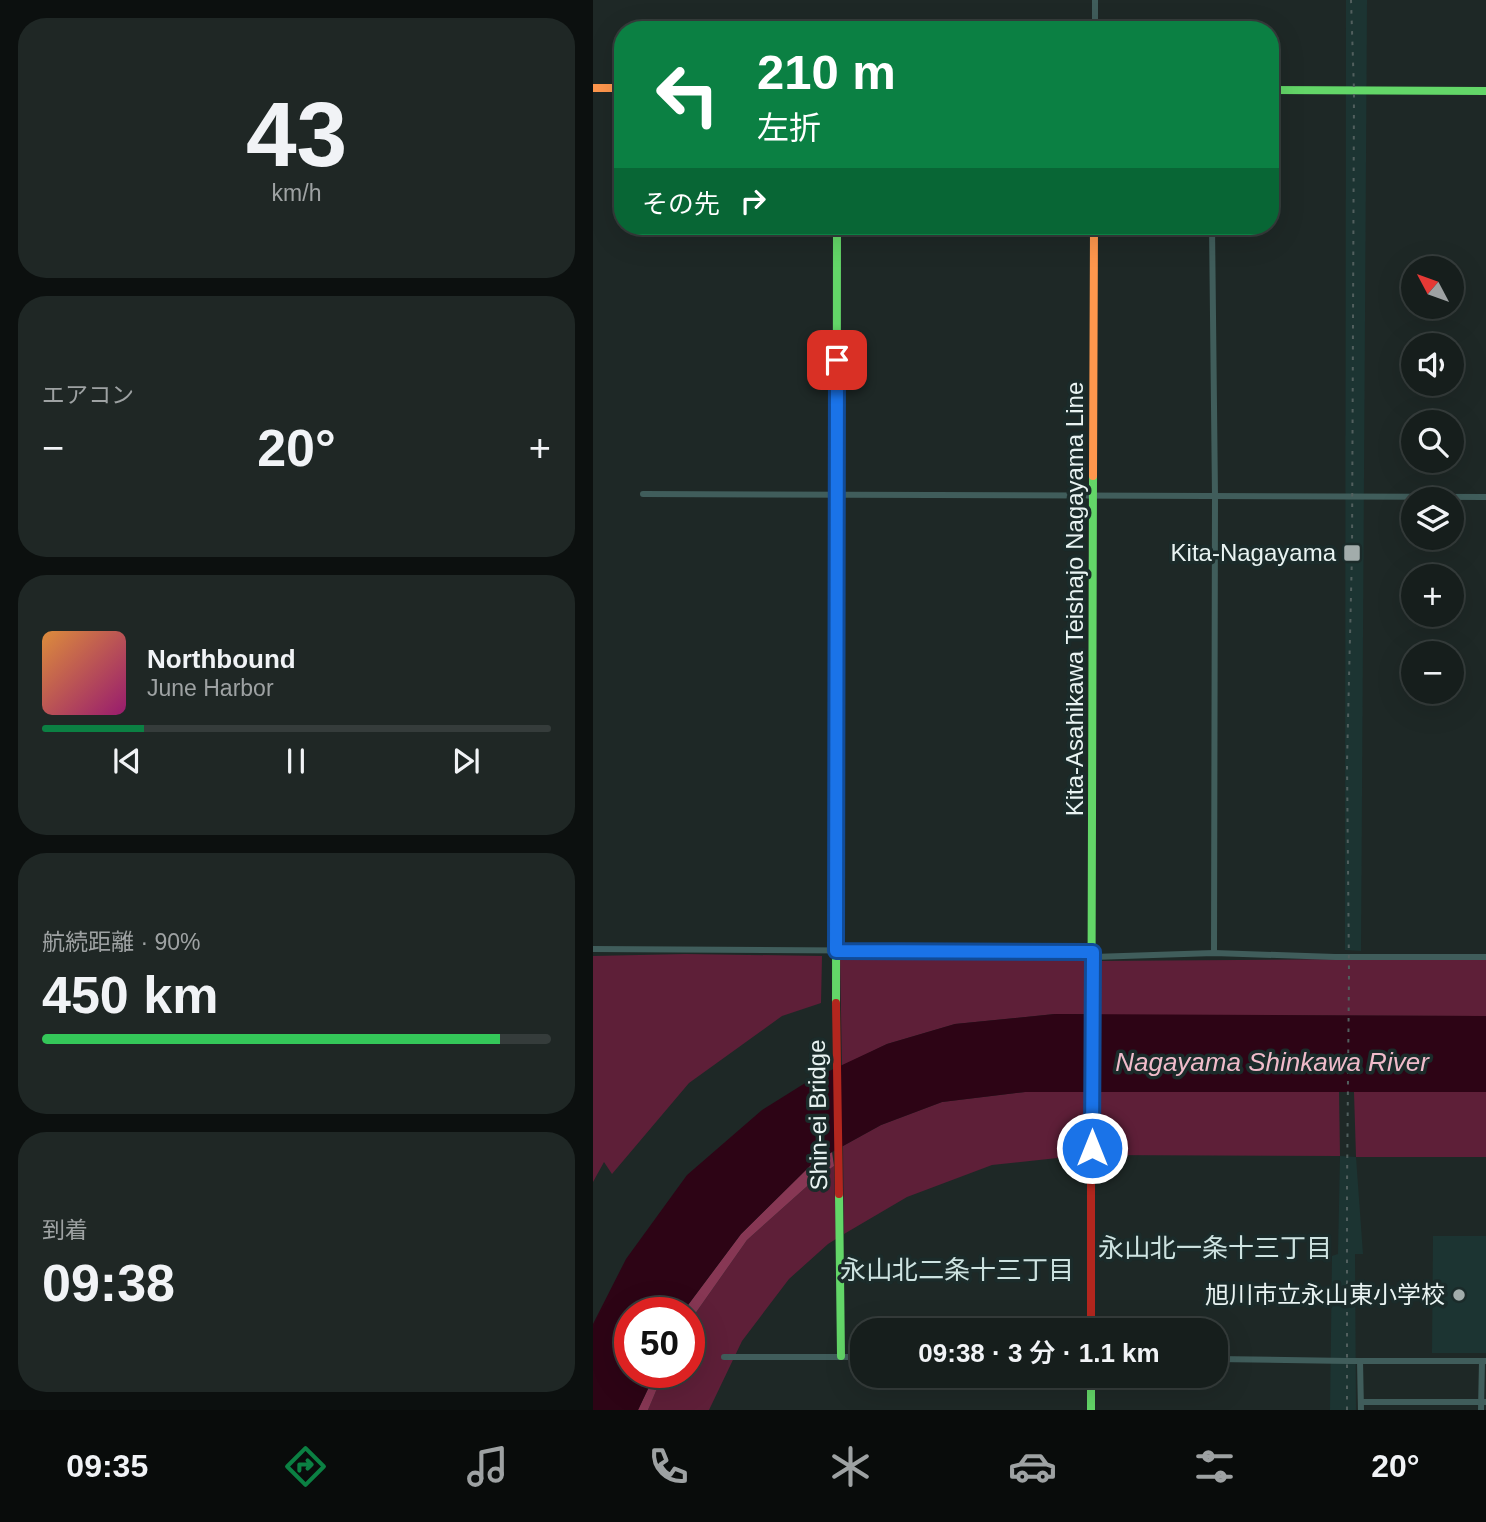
<!DOCTYPE html>
<html lang="ja">
<meta charset="utf-8">
<style>
:root{--surface:#161e1c;--page:#1f2725;--text:#f1f3f6;--muted:#9ea2a3;--line:#353c3b;--accent:#0b8043}
body{margin:0;font-family:Arial,"Noto Sans JP",sans-serif;background:var(--page);color:var(--text);height:100vh;display:flex;flex-direction:column;font-size:26px;white-space:nowrap}
*{box-sizing:border-box;margin:0}
p{font-size:23px;color:var(--muted)}
.icon{flex:none;width:38px;height:38px;fill:none;stroke:currentColor;stroke-width:2;stroke-linecap:round;stroke-linejoin:round}
.map{position:relative;flex:1;overflow:hidden}
.drawer{display:flex;flex-direction:column;gap:18px;padding:18px;background:#0c100f;width:593px}
.drawer>*{flex:none}
.hud{position:absolute;left:21px;top:21px;width:665px;height:214px;border-radius:28px;box-shadow:0 7px 28px #0002,0 0 0 2px var(--line);background:#0b8043;color:#fff;overflow:hidden}
.needle{width:46px;rotate:311deg}
.tools{position:absolute;left:808px;top:256px;display:grid;gap:14px}
.tools a{display:grid;place-items:center;width:63px;height:63px;border-radius:50%;background:var(--surface);box-shadow:0 7px 28px #0002,0 0 0 2px var(--line);font-size:35px}
.speed{position:absolute;left:21px;top:1297px;display:flex;gap:14px;font-size:35px;font-weight:700;text-align:center}
.speed>*{display:grid;place-content:center;width:91px;height:91px;border-radius:50%;background:var(--surface);box-shadow:0 7px 28px #0002,0 0 0 2px var(--line);line-height:1}
.speed .limit{border:10px solid #d22;background:#fff;color:#111}
.pin{position:absolute;display:grid;place-items:center;width:60px;height:60px;color:#fff;margin:-30px;border-radius:14px;box-shadow:0 4px 10px #0006}
.me{position:absolute;width:77px;margin:-38px;rotate:0deg;stroke-linejoin:round;filter:drop-shadow(0 0 5px #0008)}
.turn{display:flex;align-items:center;gap:24px;height:147px;padding:0 28px;font-size:32px}
.turn .icon{width:91px;height:91px;stroke-width:2.5}
.turn b{display:block;font-size:49px;line-height:60px}
.then{display:flex;align-items:center;height:66px;padding:0 28px;background:#0003;gap:14px;font-size:26px}
.big{font-size:52px;font-weight:600;line-height:1.1}
.drawer .widget{flex:1;display:flex;flex-direction:column;justify-content:center;gap:10px;min-width:0;padding:0 24px;border-radius:28px;background:var(--page)}
.drawer .dial{align-items:center;gap:0}
.dial b{font-size:91px;line-height:1}
.song{display:flex;align-items:center;gap:21px}
.cover{width:84px;height:84px;border-radius:10px;background:linear-gradient(135deg,hsl(30 70% 55%),hsl(320 70% 35%))}
.played{height:7px;border-radius:4px;background:linear-gradient(90deg,var(--accent) 20%,var(--line) 20%)}
.keys{display:flex;justify-content:space-around;direction:ltr}
.heat{display:flex;justify-content:space-between;align-items:center;font-size:38px;direction:ltr}
.charge{height:10px;border-radius:5px;background:linear-gradient(90deg,#34c759 90%,var(--line) 0)}
.trip{position:absolute;left:257px;top:1318px;width:378px;height:70px;border-radius:28px;background:var(--surface);box-shadow:0 7px 28px #0002,0 0 0 2px var(--line);font-weight:600;line-height:70px;text-align:center}
.dock{display:flex;height:112px;justify-content:space-around;align-items:center;background:#090c0b;color:var(--muted)}
.dock .icon{width:49px;height:49px}
.dock .active{color:var(--accent)}
.dock b{font-size:32px;color:var(--text)}
main{display:flex;flex:1;min-height:0}
.map>svg:first-child{display:block}
.built{fill:#1c3432}
.green{fill:#5e1f38}
.forest{fill:#873754}
.water{fill:#2d0415}
.lines{fill:none;stroke-linecap:round;stroke-linejoin:round}
.street{stroke:#405d5b;stroke-width:6}
.fast{stroke:#63d668;stroke-width:8}
.slow{stroke:#ff974d;stroke-width:8}
.jam{stroke:#b3261e;stroke-width:8}
.rail{stroke:#515f5e;stroke-width:2;stroke-dasharray:3.5 7;stroke-linecap:butt}
.route-casing{stroke:#114b97;stroke-width:18}
.route{stroke:#1a73e8;stroke-width:12}
.poi-dot{fill:#a2acab;stroke:#1b2b2a;stroke-width:2.5}
.labels{text-anchor:middle;stroke-width:7;stroke-linejoin:round;paint-order:stroke}
.poi-label{font-size:24px;fill:#e9f3f2;stroke:#1b2b2a;text-anchor:end}
.street-label{font-size:24px;fill:#e9f3f2;stroke:#1b2b2a}
.water-label{font-size:26px;font-style:italic;fill:#f0bbca;stroke:#1b2b2a}
.neighbourhood-label{font-size:26px;fill:#cee3e1;stroke:#1b2b2a}
</style>
<main>
<section class="drawer">
<div class="widget dial"><b>43</b><p>km/h</p></div>
<div class="widget"><p>エアコン</p>
<div class="heat"><a>−</a><b class="big">20°</b><a>+</a></div>
</div>
<div class="widget">
<div class="song"><i class="cover"></i><div><b>Northbound</b><p>June Harbor</p></div></div>
<div class="played"></div>
<div class="keys"><svg class="icon" aria-label="previous" viewBox="0 0 24 24"><path d="M18 5L8 12l10 7zM5 5v14"/></svg><svg class="icon" aria-label="pause" viewBox="0 0 24 24"><path d="M8 5v14M16 5v14"/></svg><svg class="icon" aria-label="next" viewBox="0 0 24 24"><path d="M6 5l10 7-10 7zM19 5v14"/></svg></div>
</div>
<div class="widget"><p>航続距離 · 90%</p><b class="big">450 km</b><div class="charge"></div></div>
<div class="widget"><p>到着</p><b class="big">09:38</b></div>
</section>
<div class="map">
<svg width="893" height="1410" viewBox="0 0 893 1410">
<rect width="100%" height="100%" fill="#1e2826"/>
<!-- built -->
<g class="built">
<polygon points="753,0 774,0 768,951 752,950"/>
<polygon points="747,1156 763,1157 770,1254 762,1254 763,1410 737,1410 739,1256 745,1254"/>
<polygon points="840,1236 893,1236 893,1353 839,1353"/>
</g>
<!-- green -->
<g class="green">
<polygon points="93,954 229,956 228,1003 189,1016 96,1083 19,1174 11,1162 0,1182 0,956"/>
<polygon points="247,956 495,958 494,1014 462,1014 362,1024 294,1044 249,1066"/>
<polygon points="893,958 893,1016 504,1015 504,961"/>
<polygon points="492,1091 492,1155 399,1165 314,1197 251,1234 250,1146 288,1125 349,1102 432,1092"/>
<polygon points="505,1091 746,1091 747,1156 503,1155"/>
<polygon points="761,1092 893,1092 893,1157 763,1157"/>
<polygon points="241,1166 243,1239 235,1244 196,1279 149,1341 116,1410 55,1410 71,1372 96,1372 96,1324 104,1311 154,1240 221,1180"/>
</g>
<!-- forest -->
<g class="forest">
<polygon points="239,1152 241,1166 221,1180 154,1240 104,1311 96,1324 96,1312 91,1312 95,1305 148,1234 221,1162"/>
<polygon points="63,1372 71,1372 55,1410 45,1410"/>
</g>
<!-- water -->
<polygon class="water" points="462,1014 893,1016 893,1092 432,1092 349,1102 288,1125 221,1162 148,1234 95,1305 91,1312 37,1312 37,1372 63,1372 45,1410 0,1410 0,1324 33,1259 94,1175 169,1110 217,1080 294,1044 362,1024"/>
<g class="lines">
<!-- street -->
<g class="street">
<polyline points="502,30 502,0"/>
<polyline points="619,226 622,496 621,953"/>
<polyline points="50,494 893,497"/>
<polyline points="0,949 500,952"/>
<polyline points="500,957 621,953 742,957 893,957"/>
<polyline points="131,1357 270,1357"/>
<polyline points="623,1359 755,1361 893,1361"/>
<polyline points="767,1361 768,1410"/>
<polyline points="768,1402 893,1402"/>
<polyline points="888,1410 889,1361"/>
</g>
<!-- fast -->
<g class="fast">
<polyline points="677,90 893,91"/>
<polyline points="243,1003 244,226"/>
<polyline points="498,1156 500,476"/>
<polyline points="246,1194 248,1356"/>
<polyline points="498,1376 498,1410"/>
</g>
<!-- slow -->
<g class="slow">
<polyline points="0,88 30,88"/>
<polyline points="500,476 501,226"/>
</g>
<!-- jam -->
<g class="jam">
<polyline points="243,1003 246,1194"/>
<polyline points="498,1330 498,1156"/>
</g>
<!-- rail -->
<polyline class="rail" points="754,1410 754,1186 756,973 754,763 759,553 761,91 758,0"/>
</g>
<g class="lines">
<!-- route casing -->
<g class="route-casing">
<polyline id="route" points="244,360 243,951 500,952 499,1148"/>
</g>
<!-- route -->
<use href="#route" class="route"/>
</g>
<!-- markers -->
<g class="poi-dot">
<rect x="750" y="544" width="18" height="18" rx="3.5"/>
<circle cx="866" cy="1295" r="7"/>
</g>
<g class="labels">
<!-- poi labels -->
<g class="poi-label">
<text x="743" y="561">Kita-Nagayama</text>
<text x="852" y="1303">旭川市立永山東小学校</text>
</g>
<!-- street labels -->
<g class="street-label">
<text transform="translate(482 599) rotate(-90)" y="8">Kita-Asahikawa Teishajo Nagayama Line</text>
<text transform="translate(225 1115) rotate(-91)" y="8">Shin-ei Bridge</text>
</g>
<!-- water labels -->
<g class="water-label">
<text x="679" y="1071">Nagayama Shinkawa River</text>
</g>
<!-- neighbourhood labels -->
<g class="neighbourhood-label">
<text x="622" y="1257">永山北一条十三丁目</text>
<text x="364" y="1279">永山北二条十三丁目</text>
</g>
</g>
</svg>
<div class="tools">
<a><svg class="needle" viewBox="-14 -14 28 28"><path d="M0-13l5 13h-10z" fill="#e53935"/><path d="M0 13l5-13h-10z" fill="#9ea2a3"/></svg></a>
<a><svg class="icon" aria-label="sound" viewBox="0 0 24 24"><path d="M4 9h4l5-4v14l-5-4H4zM17 9q2 3 0 6"/></svg></a>
<a><svg class="icon" aria-label="search" viewBox="0 0 24 24"><circle cx="10" cy="10" r="6"/><path d="M15 15l6 6"/></svg></a>
<a><svg class="icon" aria-label="layers" viewBox="0 0 24 24"><path d="M12 4l9 5-9 5-9-5zM3 14l9 5 9-5"/></svg></a>
<a>+</a>
<a>−</a>
</div>
<div class="speed"><div class="limit">50</div></div>
<div class="pin" style="left:244px;top:360px;background:#d93025"><svg class="icon" aria-label="arrive" viewBox="0 0 24 24"><path d="M6 21V4h12l-3 4 3 4H6"/></svg></div>
<svg class="me" style="left:499px;top:1148px" viewBox="-20 -20 40 40"><circle r="17" fill="#1a73e8" stroke="#fff" stroke-width="3"/><path d="M0-11L8 9 0 5-8 9z" fill="#fff"/></svg>
<div class="trip">09:38 · 3 分 · 1.1 km</div>
<div class="hud">
<div class="turn"><svg class="icon" aria-label="left" viewBox="0 0 24 24"><path d="M17 20v-9H6M10 6l-5 5 5 5"/></svg><div><b>210 m</b>左折</div></div>
<div class="then">その先<svg class="icon" aria-label="right" viewBox="0 0 24 24"><path d="M7 20v-9h11M14 6l5 5-5 5"/></svg></div>
</div>
</div>
</main>
<nav class="dock">
<b>09:35</b>
<svg class="icon active" aria-label="directions" viewBox="0 0 24 24"><path d="M12 3l9 9-9 9-9-9zM9 14v-3h6M13 9l2 2-2 2"/></svg>
<svg class="icon" aria-label="music" viewBox="0 0 24 24"><path d="M9 18V5l10-2v13"/><circle cx="6" cy="18" r="3"/><circle cx="16" cy="16" r="3"/></svg>
<svg class="icon" aria-label="phone" viewBox="0 0 24 24"><path d="M5 4h4l2 5-3 2q2 4 5 5l2-3 5 2v4C11 20 4 13 5 4z"/></svg>
<svg class="icon" aria-label="climate" viewBox="0 0 24 24"><path d="M12 3v18M4 7l16 10M4 17L20 7"/></svg>
<svg class="icon" aria-label="car" viewBox="0 0 24 24"><path d="M5 17H2v-5l4-1 3-4h7l3 4 3 1v5h-3M9 17h6M6 11h13"/><circle cx="7" cy="17" r="2"/><circle cx="17" cy="17" r="2"/></svg>
<svg class="icon" aria-label="filters" viewBox="0 0 24 24"><path d="M4 7h16M4 17h16"/><circle cx="9" cy="7" r="2"/><circle cx="15" cy="17" r="2"/></svg>
<b>20°</b>
</nav>
